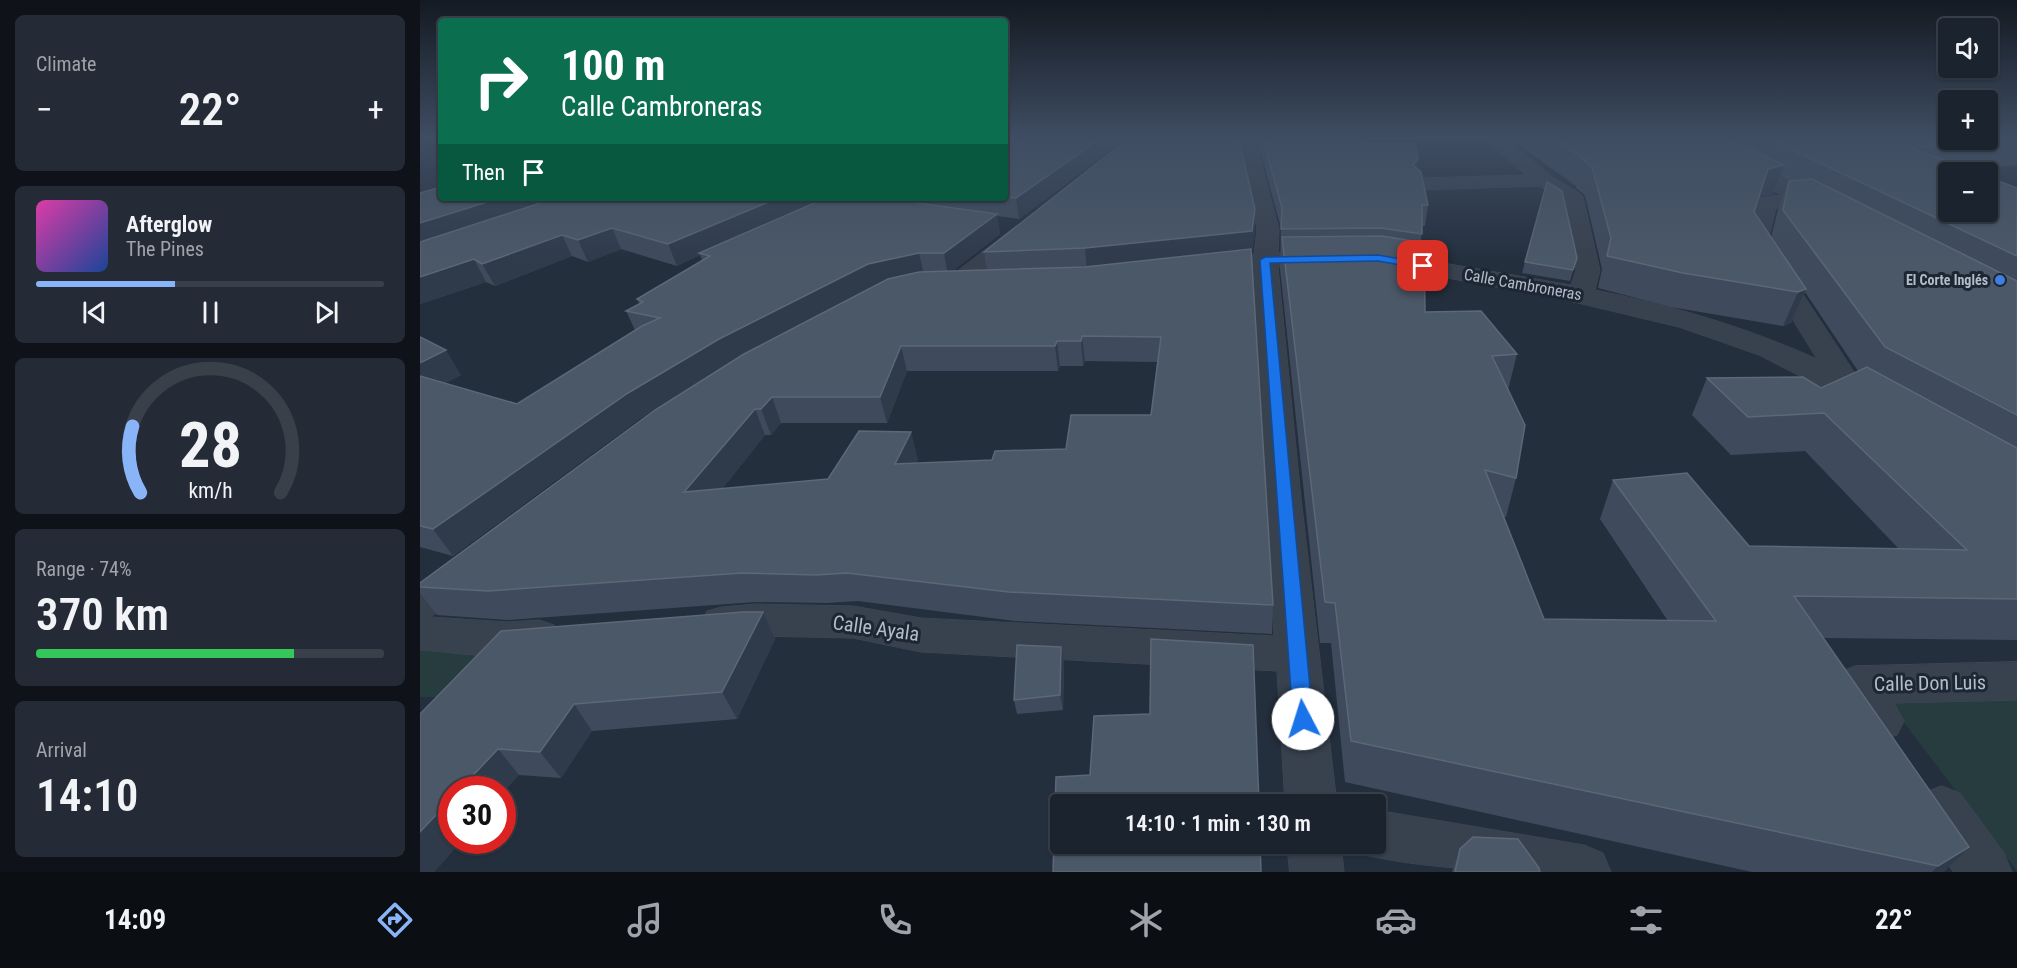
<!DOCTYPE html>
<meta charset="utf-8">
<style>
:root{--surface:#1b232e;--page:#242b36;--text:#f1f3f6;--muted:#a0a4aa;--line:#39404a;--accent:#8ab4f8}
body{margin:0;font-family:"Roboto Condensed",sans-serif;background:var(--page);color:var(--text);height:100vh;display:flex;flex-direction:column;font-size:22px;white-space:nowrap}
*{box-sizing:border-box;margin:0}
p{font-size:20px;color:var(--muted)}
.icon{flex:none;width:33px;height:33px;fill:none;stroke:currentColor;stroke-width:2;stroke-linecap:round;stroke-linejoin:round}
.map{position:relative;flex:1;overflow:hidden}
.drawer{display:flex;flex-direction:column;gap:15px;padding:15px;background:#0f1319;width:420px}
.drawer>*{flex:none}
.hud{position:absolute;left:18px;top:18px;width:570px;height:183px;border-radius:6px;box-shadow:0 2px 4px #0004,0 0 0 2px var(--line);background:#0b6e4f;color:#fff;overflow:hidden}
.buttons{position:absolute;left:1518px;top:18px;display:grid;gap:12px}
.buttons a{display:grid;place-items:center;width:60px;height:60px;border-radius:6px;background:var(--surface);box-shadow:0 2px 4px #0004,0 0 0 2px var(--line);font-size:30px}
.speed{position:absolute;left:18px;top:776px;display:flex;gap:12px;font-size:30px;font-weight:700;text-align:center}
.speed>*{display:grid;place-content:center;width:78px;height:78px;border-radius:50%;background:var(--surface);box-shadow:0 2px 4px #0004,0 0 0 2px var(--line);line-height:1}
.speed .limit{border:9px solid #d22;background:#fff;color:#111}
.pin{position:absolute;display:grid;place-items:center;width:51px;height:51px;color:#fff;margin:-26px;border-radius:12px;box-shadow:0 3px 9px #0006}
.me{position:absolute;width:66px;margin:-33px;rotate:355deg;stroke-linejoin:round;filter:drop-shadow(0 0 4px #0008)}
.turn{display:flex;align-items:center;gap:21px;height:126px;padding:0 24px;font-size:27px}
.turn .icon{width:78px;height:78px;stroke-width:2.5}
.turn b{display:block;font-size:42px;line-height:51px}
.then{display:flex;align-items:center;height:57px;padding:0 24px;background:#0003;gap:12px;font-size:22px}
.big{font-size:45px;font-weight:600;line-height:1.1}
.drawer .widget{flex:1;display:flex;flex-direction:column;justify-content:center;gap:9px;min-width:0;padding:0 21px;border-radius:9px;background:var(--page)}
.drawer .dial{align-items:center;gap:0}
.dial svg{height:156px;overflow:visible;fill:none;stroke:var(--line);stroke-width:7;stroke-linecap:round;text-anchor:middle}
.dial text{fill:var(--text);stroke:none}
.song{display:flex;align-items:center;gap:18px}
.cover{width:72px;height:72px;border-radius:9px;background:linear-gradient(135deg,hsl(320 70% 55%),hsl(220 70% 35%))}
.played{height:6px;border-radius:3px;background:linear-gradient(90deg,var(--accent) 40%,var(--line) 40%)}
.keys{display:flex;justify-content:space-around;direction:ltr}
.heat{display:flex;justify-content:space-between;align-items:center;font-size:33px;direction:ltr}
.charge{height:9px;border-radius:4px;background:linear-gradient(90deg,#34c759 74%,var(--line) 0)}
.trip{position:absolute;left:630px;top:794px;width:336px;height:60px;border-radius:6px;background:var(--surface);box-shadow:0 2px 4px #0004,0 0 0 2px var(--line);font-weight:600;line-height:60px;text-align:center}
.menu{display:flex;height:96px;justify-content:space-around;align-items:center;background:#0b0e12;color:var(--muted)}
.menu .icon{width:42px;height:42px}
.menu .on{color:var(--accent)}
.menu b{font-size:27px;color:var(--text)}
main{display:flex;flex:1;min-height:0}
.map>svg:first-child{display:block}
.green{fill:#263c3f}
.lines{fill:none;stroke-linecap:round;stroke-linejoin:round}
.minor-casing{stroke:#414a57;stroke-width:1}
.minor{fill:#38414e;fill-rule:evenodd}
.wall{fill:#3f4b5c;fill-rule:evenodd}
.shaded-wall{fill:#2f3b4b}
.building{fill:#4b5868;stroke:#5c6777;stroke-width:1.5;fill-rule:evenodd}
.route{fill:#1a73e8;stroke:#114b97;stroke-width:1.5}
.shop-dot{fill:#3f7fe0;stroke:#1d2633;stroke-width:2}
.labels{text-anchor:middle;stroke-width:6;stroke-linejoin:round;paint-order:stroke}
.far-poi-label{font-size:14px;font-weight:bold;fill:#b4bcc9;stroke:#1d2633;text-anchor:end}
.street-label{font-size:16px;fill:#b4bcc9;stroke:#1d2633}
.near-street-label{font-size:20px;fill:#b4bcc9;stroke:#1d2633}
</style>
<main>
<section class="drawer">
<div class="widget"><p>Climate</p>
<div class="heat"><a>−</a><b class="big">22°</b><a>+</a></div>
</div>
<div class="widget">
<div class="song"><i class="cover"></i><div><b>Afterglow</b><p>The Pines</p></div></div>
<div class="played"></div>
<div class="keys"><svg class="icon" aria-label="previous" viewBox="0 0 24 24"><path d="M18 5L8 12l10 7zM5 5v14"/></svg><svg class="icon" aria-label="pause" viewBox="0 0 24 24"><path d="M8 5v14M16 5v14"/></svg><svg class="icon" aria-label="next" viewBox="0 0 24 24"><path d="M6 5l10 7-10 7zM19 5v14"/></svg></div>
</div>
<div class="widget dial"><svg viewBox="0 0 100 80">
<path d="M14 69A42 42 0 1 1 86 69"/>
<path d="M14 69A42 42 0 0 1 10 35" stroke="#8ab4f8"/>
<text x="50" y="56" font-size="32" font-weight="700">28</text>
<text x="50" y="72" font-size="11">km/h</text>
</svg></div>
<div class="widget"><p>Range · 74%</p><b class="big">370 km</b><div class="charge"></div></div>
<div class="widget"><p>Arrival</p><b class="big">14:10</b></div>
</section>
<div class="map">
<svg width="1597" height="872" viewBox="0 0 1597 872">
<rect width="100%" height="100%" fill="#242f3e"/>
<!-- green -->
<g class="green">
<polygon points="0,636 88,639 24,697 0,697"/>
<polygon points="1597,699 1597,871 1469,703"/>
</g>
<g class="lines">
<!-- minor casing -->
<g class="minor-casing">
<g id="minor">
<polygon points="817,139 835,139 859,229 858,253 905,252 914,254 917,259 914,264 858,267 881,498 917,804 865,804 857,671 501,652 433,638 335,636 302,639 287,635 281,623 287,611 302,607 335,604 433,606 501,618 854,636 833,269 789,273 780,271 777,266 780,261 834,254 837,229"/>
<path d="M 1066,139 L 1086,139 L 1131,176 L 1159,193 L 1163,197 L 1180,270 L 1175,290 C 1251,305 1326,327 1397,359 L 1324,241 L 1339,198 L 1362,195 L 1264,143 L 1261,139 L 1283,139 L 1415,205 L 1418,210 L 1415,215 L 1407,217 L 1399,215 L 1382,206 L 1356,208 L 1348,241 L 1440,381 L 1468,396 L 1473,403 L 1468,410 L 1457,412 L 1446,410 L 1339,355 L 1259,327 L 1137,298 L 950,264 L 947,259 L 950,254 L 959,252 L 1151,285 L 1156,270 L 1142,200 L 1120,186 L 1003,190 L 996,188 L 993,184 L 996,180 L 1003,178 L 1105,175 Z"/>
<polygon points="370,198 426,198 452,202 455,207 452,212 444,213 381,204 374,202"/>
<polygon points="602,226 610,228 613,233 610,238 543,290 534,293 525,290 521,285 525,280 594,228"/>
<path d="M 41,559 L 55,563 L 61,573 L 55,583 L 11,617 L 88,622 L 119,620 L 134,625 L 140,637 L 134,649 C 92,663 44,653 0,650 L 0,583 L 27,563 Z"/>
<polygon points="1597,662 1597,700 1474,703 1484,721 1477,735 1460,741 1443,735 1412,685 1419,672 1435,666"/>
<polygon points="1522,786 1540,793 1584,853 1592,872 1533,872 1504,827 1496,810 1504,793"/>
<path d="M 956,810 L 1164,845 L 1183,853 L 1191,872 C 1112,872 1011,872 937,853 L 933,843 L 956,843 Z"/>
<polygon points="867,843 921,843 924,872 870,872"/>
</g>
</g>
<!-- minor -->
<use href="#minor" class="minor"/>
</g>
<!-- wall -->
<g class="wall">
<path d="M 585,139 L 705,139 L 599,219 L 577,216 L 580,234 L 533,271 L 567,270 L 564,252 L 835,229 L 832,252 L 853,605 L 852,634 L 595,621 L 438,601 L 407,603 L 335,602 L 88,620 L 17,615 L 0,593 L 0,583 L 309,363 L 221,418 L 33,556 L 0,547 L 0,337 L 41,375 L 25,383 L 97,404 L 215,330 L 206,311 L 219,304 L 217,299 L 282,260 L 280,255 L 257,266 L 201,249 L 168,262 L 152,256 L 75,286 L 66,282 L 0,304 L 21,198 L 386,198 L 388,206 L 406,198 L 585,198 ZM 665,361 L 737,362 L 731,415 L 646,449 L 572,460 L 496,463 L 498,459 L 408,479 L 302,489 L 345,435 L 351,435 L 361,423 L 467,423 L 487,371 L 638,371 L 640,366 L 663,366 Z"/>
<path d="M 837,139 L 946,139 L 948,144 L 998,159 L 997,168 L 1008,205 L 1005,226 L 1002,226 L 1001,242 L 1005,312 L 1097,354 L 1088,390 L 1096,478 L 1086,517 L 1083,517 L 1124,619 L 1248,621 L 1180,519 L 1193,480 L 1329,546 L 1479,549 L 1385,451 L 1311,455 L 1272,415 L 1287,378 L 1401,388 L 1438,371 L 1385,292 L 1371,323 L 1363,326 L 1251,307 L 1178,288 L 1182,269 L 1165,195 L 1156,188 L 1156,186 L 1091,139 L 1597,139 L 1597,165 L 1548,170 L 1597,188 L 1597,640 L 1403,638 L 1524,872 L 1332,872 L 925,782 L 911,643 L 900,643 L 860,269 L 861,228 ZM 1360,176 L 1369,181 L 1358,210 L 1351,237 L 1334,212 L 1339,197 L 1353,194 Z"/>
<polygon points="1157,258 1150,281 1102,273 1105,262"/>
<polygon points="343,612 355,639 317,719 172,731 141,778 99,775 32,840 42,840 14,872 0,714"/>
<polygon points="641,647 644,662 643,710 597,714 594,700"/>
<polygon points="1040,849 1120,872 1032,872"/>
</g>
<!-- shaded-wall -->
<g class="shaded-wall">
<polygon points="680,139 705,139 599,219 596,198"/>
<polygon points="998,159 995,178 993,165"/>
<polygon points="1364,165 1353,194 1337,197 1348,169"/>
<polygon points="80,198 152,198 0,248 0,223"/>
<polygon points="358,198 386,198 389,208 279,253 280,255 257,266 248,244"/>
<polygon points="835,209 835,229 832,252 667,270 665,248"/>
<polygon points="577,214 580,234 528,275 524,253"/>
<polygon points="192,228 201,249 168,262 158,240"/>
<polygon points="142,235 152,256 75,286 62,264"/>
<polygon points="499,253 504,275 309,363 221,418 33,556 13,529 208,393 299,339 448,264"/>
<polygon points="54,259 66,282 0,304 0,277"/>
<polygon points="1386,289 1371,323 1363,326 1378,292"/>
<polygon points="662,336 665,361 663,366 661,341"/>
<polygon points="637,341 640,366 638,371 635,346"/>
<polygon points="481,346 487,371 467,423 460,397"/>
<polygon points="26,350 41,375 0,396 0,363"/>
<polygon points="352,397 361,423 351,435 341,409"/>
<polygon points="335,409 345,435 278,520 264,492"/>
<polygon points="491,432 498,459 483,491 475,464"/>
<polygon points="343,612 355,639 317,719 302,692"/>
<polygon points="641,647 644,662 643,710 640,695"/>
<polygon points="154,704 172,731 141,778 120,752"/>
<polygon points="78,749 99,775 82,794 82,789 40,789"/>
<polygon points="32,798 32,840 42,840 14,872 0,872 0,832"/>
<polygon points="1549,847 1524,872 1512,872 1518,866"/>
</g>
<!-- building -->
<g class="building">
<polygon points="585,139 680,139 596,198 585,197"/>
<polygon points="708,139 819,139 835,209 832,231 665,248 564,252"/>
<polygon points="843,139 946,139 948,144 995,144 998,159 993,165 1001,172 1008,205 1002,205 1002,234 960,228 861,229 862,208"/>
<polygon points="1134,139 1311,139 1364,165 1348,169 1334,212 1386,289 1378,292 1263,273 1187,256 1191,238 1172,167 1163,160 1166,160"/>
<polygon points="1349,139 1528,139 1528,140 1597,139 1597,140 1491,148 1556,172 1528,172 1528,212 1568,212 1568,177 1597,188 1597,256"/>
<polygon points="1392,179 1597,281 1597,415 1465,347 1363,210 1369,181"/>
<polygon points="1127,182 1142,191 1157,258 1153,270 1105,262"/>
<polygon points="21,187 21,198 80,198 0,223 0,193"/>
<polygon points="136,198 358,198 248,244 192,228 158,240 142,235 62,264 54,259 0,277 0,242"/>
<polygon points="406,198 461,198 577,214 524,253 499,253 448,264 299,339 208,393 13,529 0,526 0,376 97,404 222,326 240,318 206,311 223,302 217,299 290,256 279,253"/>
<polygon points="962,236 1004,243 1005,312 1061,311 1097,354 1072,356 1105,425 1096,478 1065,470 1124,619 1296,621 1193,480 1267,473 1329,546 1547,550 1404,413 1328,417 1287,378 1383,377 1401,388 1447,367 1597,448 1597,599 1374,596 1549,847 1518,866 931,741 915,603 905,602 862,237"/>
<path d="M 831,249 L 853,605 L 589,592 L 427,573 L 396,575 L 322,573 L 68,591 L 0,587 L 0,583 L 235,410 L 324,354 L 468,279 L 499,272 L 665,267 ZM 662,336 L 741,337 L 731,415 L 651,415 L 646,449 L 575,451 L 572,460 L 475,464 L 491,432 L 439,431 L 408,479 L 264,492 L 335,409 L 341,409 L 352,397 L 460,397 L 481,346 L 635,346 L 637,341 L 661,341 Z"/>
<polygon points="0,337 26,350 0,363"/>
<polygon points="323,612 343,612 302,692 154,704 120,752 78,749 40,789 32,789 32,798 0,832 0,714 81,631"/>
<polygon points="731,639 833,645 839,804 640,804 640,843 840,843 841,872 633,872 636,777 670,775 674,716 730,714"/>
<polygon points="597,645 641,647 640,695 594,700"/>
<polygon points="1053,837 1098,839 1119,868 1120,872 1035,872 1040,849"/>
</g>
<!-- sky -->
<linearGradient id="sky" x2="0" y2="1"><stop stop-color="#141a22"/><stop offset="0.53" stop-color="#3f4d63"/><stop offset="1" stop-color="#3f4d63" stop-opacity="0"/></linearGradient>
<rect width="1597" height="261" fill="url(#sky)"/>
<!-- route -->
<polygon class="route" points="958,255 1003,263 1008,266 1003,269 958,261 850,263 893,719 890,725 883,727 876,725 873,719 840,260 845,257"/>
<!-- markers -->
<circle class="shop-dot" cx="1580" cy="280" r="6"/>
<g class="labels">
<!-- far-poi labels -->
<g class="far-poi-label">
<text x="1568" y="285">El Corte Inglés</text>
</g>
<!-- street labels -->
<g class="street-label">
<text transform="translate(1103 284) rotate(10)" y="6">Calle Cambroneras</text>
</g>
<!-- near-street labels -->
<g class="near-street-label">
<text transform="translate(456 628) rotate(8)" y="7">Calle Ayala</text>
<text transform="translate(1510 683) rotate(-1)" y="7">Calle Don Luis</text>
</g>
</g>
</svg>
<div class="buttons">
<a><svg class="icon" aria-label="sound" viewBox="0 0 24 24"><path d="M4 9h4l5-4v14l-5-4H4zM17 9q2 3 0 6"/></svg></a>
<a>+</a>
<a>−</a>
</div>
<div class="speed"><div class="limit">30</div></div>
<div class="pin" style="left:1003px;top:266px;background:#d93025"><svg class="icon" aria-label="arrive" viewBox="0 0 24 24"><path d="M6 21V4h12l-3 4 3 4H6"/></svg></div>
<svg class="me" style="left:883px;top:719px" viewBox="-20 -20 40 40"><circle r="19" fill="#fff"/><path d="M0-13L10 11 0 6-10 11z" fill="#1a73e8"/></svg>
<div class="trip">14:10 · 1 min · 130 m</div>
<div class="hud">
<div class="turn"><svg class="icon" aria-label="right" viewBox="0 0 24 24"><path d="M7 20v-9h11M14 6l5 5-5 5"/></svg><div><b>100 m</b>Calle Cambroneras</div></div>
<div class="then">Then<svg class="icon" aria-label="arrive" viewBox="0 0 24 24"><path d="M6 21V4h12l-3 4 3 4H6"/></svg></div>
</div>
</div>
</main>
<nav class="menu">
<b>14:09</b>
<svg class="icon on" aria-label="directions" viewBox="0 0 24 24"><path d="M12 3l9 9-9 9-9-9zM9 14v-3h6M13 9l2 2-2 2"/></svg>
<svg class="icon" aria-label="music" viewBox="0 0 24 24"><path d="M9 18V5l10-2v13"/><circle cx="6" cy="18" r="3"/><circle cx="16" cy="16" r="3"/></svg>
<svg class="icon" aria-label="phone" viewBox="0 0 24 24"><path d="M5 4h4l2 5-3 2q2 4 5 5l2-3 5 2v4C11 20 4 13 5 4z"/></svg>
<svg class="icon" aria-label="climate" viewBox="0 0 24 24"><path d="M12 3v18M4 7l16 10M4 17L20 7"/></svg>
<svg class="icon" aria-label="car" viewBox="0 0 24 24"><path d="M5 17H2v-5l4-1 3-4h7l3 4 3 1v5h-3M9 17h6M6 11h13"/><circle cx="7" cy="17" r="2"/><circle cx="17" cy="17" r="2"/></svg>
<svg class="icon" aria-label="filters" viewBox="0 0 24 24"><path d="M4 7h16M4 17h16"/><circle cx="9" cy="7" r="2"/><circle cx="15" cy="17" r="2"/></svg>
<b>22°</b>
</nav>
